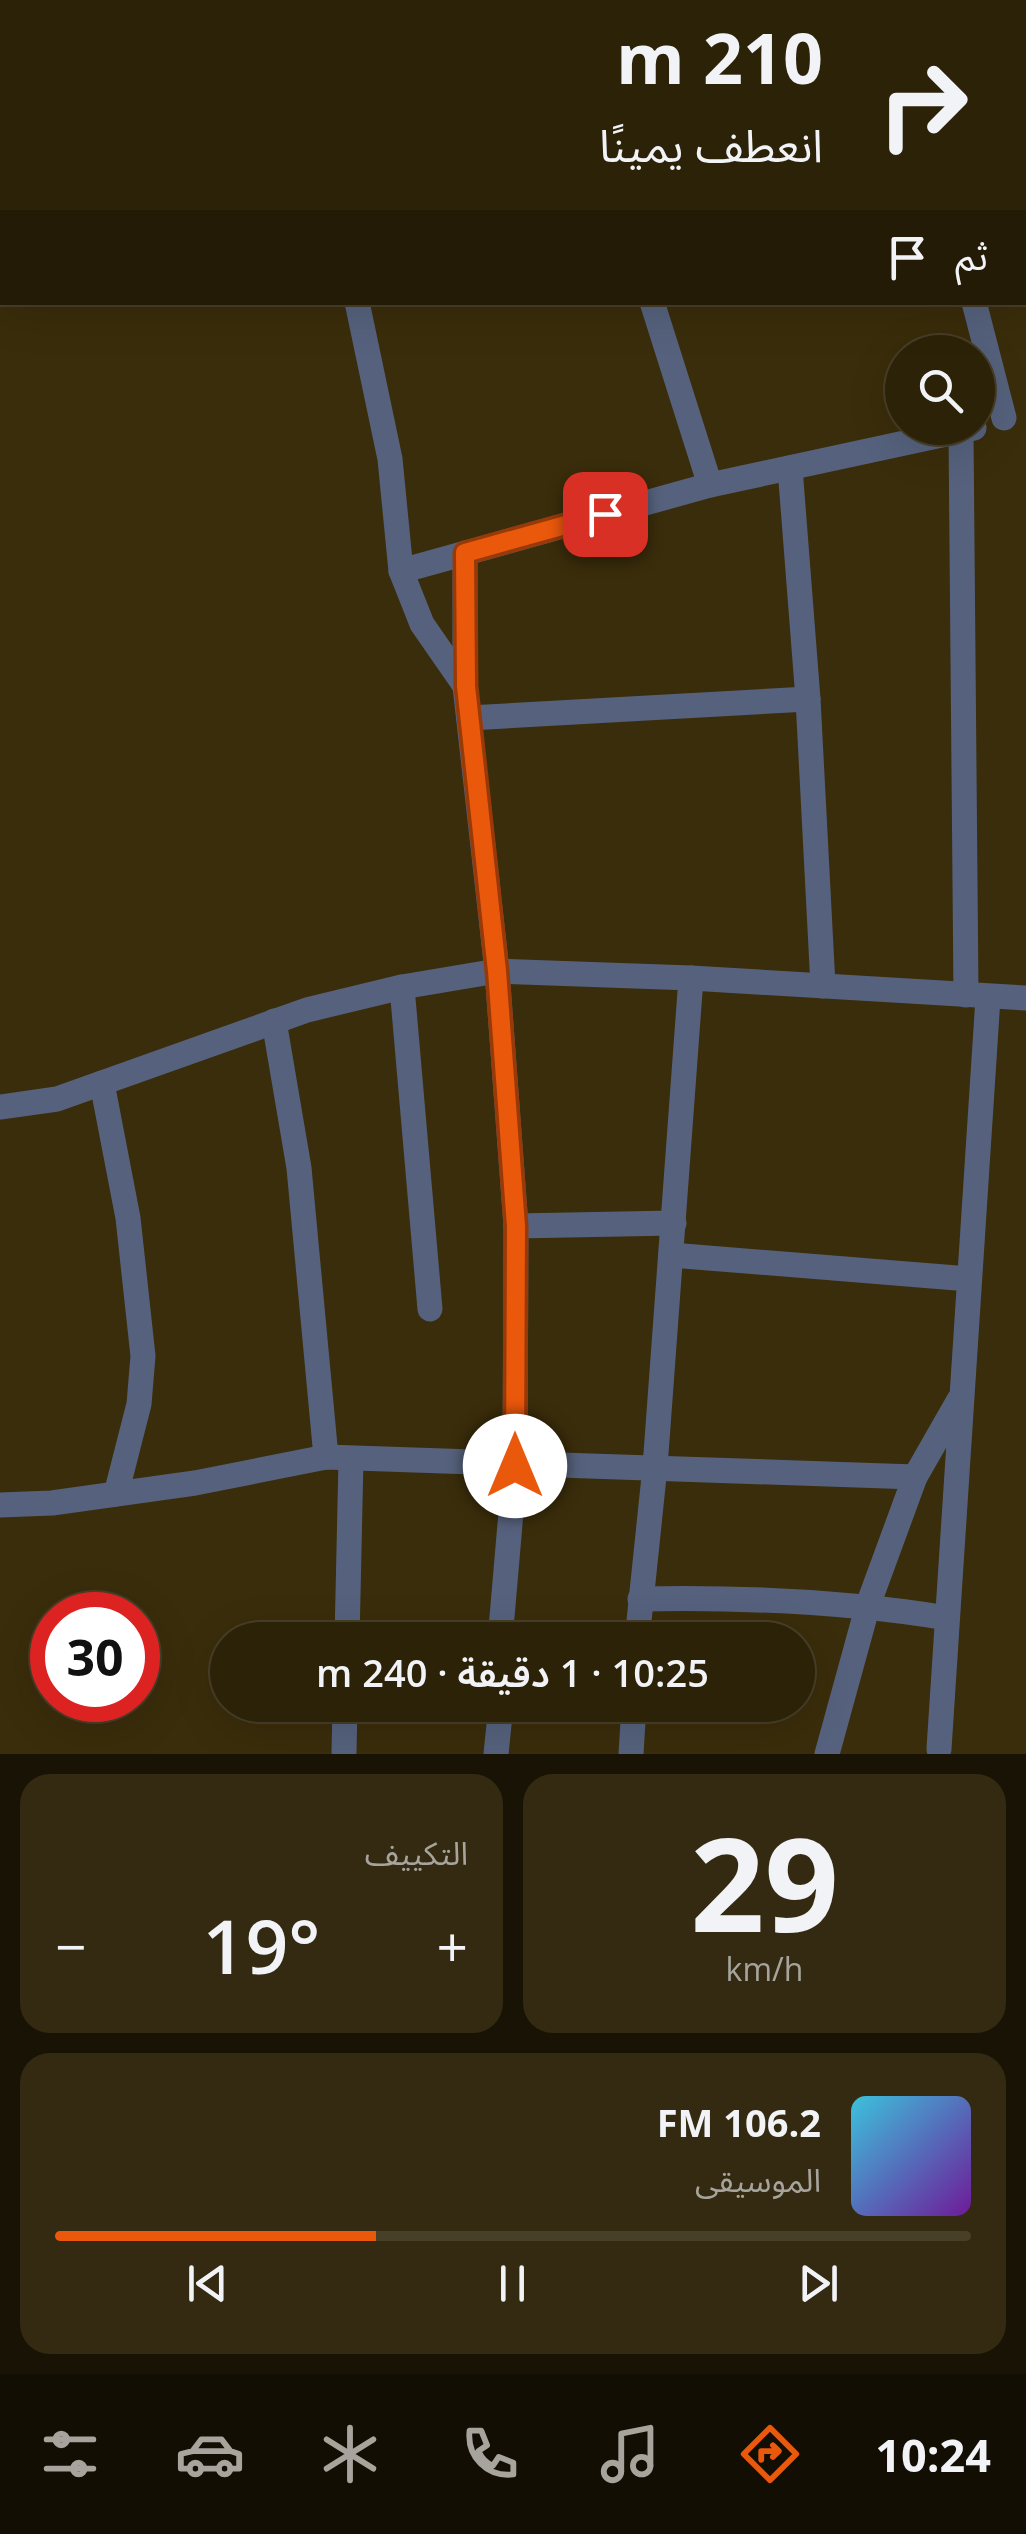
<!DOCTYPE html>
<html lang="ar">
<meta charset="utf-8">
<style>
:root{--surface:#2c2208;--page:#342a12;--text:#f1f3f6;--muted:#a6a49c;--line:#483f29;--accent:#ea580c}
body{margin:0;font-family:"Open Sans","Noto Sans Arabic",sans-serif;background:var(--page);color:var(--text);direction:rtl;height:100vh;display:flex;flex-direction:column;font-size:38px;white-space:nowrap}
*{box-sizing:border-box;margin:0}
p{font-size:32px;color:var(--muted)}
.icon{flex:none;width:55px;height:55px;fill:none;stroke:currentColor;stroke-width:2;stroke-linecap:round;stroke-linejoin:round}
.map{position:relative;height:1754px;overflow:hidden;direction:ltr}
.drawer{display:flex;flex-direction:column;gap:20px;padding:20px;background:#181304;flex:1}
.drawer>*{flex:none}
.banner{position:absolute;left:0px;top:0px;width:1028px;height:305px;box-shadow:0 10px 40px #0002,0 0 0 2px var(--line);direction:rtl;background:#2c2208;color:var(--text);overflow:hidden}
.controls{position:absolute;left:885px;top:335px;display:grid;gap:20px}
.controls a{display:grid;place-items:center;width:110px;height:110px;border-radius:50%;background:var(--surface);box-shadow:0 10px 40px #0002,0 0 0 2px var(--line);font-size:50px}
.speed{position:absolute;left:30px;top:1592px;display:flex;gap:20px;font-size:50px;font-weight:700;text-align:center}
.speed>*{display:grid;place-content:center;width:130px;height:130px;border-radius:50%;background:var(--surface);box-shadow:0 10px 40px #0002,0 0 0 2px var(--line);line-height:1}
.speed .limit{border:15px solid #d22;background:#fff;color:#111}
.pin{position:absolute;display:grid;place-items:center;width:85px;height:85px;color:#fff;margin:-42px;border-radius:20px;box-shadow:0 5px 15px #0006}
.me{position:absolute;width:110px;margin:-55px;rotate:0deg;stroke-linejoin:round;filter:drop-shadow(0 0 8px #0008)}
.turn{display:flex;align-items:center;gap:35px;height:210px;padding:0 40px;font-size:45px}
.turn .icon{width:130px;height:130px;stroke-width:2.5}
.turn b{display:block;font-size:70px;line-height:85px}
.then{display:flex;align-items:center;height:95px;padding:0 40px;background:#0003;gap:20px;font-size:38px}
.big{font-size:75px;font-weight:600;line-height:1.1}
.drawer .tile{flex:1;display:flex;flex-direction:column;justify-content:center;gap:15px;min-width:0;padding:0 35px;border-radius:30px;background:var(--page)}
.drawer .dial{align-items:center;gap:0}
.dial b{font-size:130px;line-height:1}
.song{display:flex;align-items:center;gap:30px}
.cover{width:120px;height:120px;border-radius:15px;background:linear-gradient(135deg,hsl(190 70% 55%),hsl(280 70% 35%))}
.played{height:10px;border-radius:5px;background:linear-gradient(90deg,var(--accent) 35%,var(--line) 35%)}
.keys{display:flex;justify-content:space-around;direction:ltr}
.heat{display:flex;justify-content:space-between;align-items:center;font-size:55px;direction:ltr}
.drawer .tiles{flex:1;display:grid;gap:20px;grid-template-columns:1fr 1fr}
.tile:last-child{grid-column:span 2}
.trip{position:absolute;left:210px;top:1622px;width:605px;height:100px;border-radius:50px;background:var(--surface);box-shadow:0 10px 40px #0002,0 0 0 2px var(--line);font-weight:600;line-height:100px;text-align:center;direction:rtl}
.tabs{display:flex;height:160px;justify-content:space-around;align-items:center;background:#120e03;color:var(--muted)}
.tabs .icon{width:70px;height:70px}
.tabs .on{color:var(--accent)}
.tabs b{font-size:45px;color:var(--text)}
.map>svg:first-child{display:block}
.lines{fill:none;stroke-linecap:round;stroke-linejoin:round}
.minor{stroke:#56627d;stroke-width:25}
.tertiary{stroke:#56627d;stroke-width:25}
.route-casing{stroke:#983908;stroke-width:25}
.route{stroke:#ea580c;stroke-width:18}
</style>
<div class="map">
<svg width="1026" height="1754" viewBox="0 0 1026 1754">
<rect width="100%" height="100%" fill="#3a2d0b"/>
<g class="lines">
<!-- minor -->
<g class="minor">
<polyline points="263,0 263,2"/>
<polyline points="438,0 439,2"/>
<polyline points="1025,29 1026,29"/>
<polyline points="1025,111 1026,111"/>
<polyline points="1025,253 1026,252"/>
<polyline points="357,302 390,459 401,571 422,624 465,686"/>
<polyline points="652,302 710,485"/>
<polyline points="974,302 1004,418"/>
<polyline points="961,432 966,995"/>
<polyline points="790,468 808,699 823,986"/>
<polyline points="465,553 465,686 497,971 516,1226 515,1466 500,1640"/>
<polyline points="401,571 710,485 974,428"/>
<polyline points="469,718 808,699"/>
<polyline points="402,987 430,1309"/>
<polyline points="274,1021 299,1168 326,1457"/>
<polyline points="102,1083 128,1218 143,1356 139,1404 116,1494"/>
<polyline points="516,1226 674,1223"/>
<polyline points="671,1255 969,1279"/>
<polyline points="0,1505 52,1503 195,1483 326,1457 915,1477"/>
<path d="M 640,1599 C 744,1597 844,1601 947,1618"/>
<polyline points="347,1640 351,1459"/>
<polyline points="637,1640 655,1467 691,978"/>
<polyline points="939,1749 988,998"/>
<polyline points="344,1752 345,1705"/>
<polyline points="496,1754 501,1705"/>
<polyline points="631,1754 634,1705"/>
<polyline points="827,1754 868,1605 915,1477 959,1400"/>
</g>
<!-- tertiary -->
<polyline class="tertiary" points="0,1107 57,1099 307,1010 402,987 497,971 691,978 1026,998"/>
</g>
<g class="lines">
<!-- route casing -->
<g class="route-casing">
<polyline id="route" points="515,1466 516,1226 497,971 466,686 465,553 605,514"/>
</g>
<!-- route -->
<use href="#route" class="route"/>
</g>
</svg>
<div class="controls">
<a><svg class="icon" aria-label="search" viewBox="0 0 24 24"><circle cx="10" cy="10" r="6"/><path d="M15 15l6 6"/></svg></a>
</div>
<div class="speed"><div class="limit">30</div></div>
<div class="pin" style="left:605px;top:514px;background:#d93025"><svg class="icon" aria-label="arrive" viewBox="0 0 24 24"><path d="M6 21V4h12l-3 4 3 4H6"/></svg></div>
<svg class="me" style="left:515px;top:1466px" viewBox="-20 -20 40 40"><circle r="19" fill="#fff"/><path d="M0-13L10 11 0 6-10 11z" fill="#ea580c"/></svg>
<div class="trip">10:25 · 1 دقيقة · 240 m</div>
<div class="banner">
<div class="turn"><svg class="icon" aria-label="right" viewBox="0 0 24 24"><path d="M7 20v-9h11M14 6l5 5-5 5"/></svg><div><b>210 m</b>انعطف يمينًا</div></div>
<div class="then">ثم<svg class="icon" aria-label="arrive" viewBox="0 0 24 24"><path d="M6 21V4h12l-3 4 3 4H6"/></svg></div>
</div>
</div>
<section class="drawer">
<div class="tiles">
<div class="tile dial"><b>29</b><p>km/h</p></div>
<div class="tile"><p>التكييف</p>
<div class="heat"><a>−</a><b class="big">19°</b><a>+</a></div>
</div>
<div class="tile">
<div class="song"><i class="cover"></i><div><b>106.2 FM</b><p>الموسيقى</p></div></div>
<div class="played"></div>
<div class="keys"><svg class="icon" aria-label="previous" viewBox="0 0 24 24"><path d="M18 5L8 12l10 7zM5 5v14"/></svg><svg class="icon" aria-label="pause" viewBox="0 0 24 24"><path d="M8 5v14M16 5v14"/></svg><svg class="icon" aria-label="next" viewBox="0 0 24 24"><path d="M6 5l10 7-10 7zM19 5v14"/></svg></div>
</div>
</div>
</section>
<nav class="tabs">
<b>10:24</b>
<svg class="icon on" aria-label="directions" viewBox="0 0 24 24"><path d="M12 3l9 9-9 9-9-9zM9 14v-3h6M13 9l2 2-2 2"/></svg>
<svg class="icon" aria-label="music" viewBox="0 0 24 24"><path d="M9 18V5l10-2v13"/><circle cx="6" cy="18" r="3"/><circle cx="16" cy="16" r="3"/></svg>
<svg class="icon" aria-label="phone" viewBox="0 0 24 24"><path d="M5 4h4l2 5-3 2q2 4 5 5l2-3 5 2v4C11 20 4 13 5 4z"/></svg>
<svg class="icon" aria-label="climate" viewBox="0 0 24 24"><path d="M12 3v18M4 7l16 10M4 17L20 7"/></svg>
<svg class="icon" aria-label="car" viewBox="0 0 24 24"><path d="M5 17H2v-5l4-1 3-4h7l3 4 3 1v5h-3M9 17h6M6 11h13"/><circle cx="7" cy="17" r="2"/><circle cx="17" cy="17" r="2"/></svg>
<svg class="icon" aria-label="filters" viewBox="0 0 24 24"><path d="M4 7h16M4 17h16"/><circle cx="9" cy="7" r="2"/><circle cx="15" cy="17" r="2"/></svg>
</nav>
